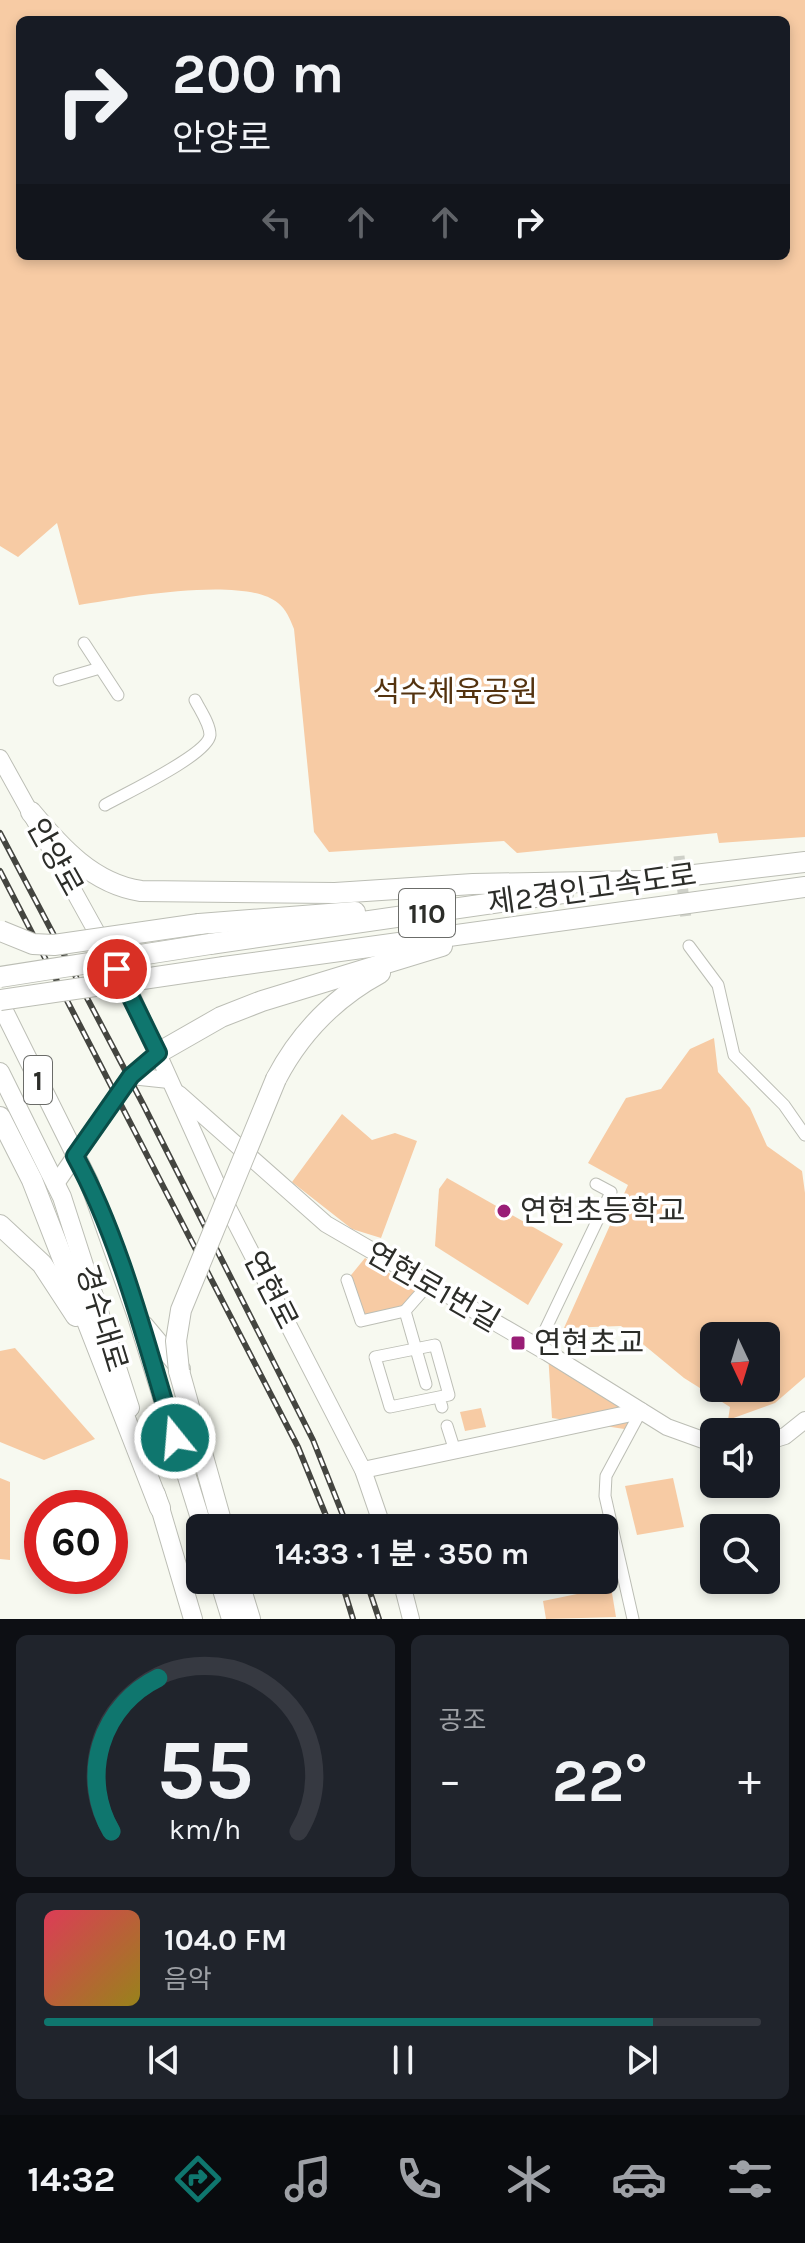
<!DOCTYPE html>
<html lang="ko">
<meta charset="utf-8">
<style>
:root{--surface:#171b24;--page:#20242c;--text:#f1f3f6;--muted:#9ea1a6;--line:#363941;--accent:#0f766e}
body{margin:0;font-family:Karla,"Noto Sans KR",sans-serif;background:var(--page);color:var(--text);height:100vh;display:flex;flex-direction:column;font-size:30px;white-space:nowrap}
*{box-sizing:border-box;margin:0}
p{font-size:26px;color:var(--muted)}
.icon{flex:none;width:44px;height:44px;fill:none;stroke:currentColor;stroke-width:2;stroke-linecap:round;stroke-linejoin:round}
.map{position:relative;height:1619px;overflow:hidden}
.panel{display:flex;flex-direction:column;gap:16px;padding:16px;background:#0d0f14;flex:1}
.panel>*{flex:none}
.guide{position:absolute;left:16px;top:16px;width:774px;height:244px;border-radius:12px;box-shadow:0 4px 12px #0003;background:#171b24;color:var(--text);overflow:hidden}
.needle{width:52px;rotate:176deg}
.fabs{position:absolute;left:700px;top:1322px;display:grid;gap:16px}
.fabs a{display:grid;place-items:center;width:80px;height:80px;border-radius:12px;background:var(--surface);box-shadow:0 4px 12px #0003;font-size:40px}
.speed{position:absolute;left:24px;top:1490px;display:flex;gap:16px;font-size:40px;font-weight:700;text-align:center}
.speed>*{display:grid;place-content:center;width:104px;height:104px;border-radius:50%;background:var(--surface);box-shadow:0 4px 12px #0003;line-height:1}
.speed .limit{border:12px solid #d22;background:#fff;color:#111}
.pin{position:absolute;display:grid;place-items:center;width:68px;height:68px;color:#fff;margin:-34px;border:4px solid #fff;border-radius:50%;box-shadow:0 2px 8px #0007}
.me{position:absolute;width:88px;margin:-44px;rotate:343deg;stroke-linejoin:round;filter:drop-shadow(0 0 6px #0008)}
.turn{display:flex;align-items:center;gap:28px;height:168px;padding:0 24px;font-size:36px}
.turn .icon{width:104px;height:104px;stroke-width:2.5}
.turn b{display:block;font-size:56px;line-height:68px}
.lanes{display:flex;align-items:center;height:76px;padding:0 24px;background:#0003;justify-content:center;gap:40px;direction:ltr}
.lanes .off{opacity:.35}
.big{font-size:60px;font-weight:700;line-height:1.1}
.panel .tile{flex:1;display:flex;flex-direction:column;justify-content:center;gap:12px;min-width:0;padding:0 28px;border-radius:12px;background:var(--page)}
.panel .dial{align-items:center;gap:0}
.dial svg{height:208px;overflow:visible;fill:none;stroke:var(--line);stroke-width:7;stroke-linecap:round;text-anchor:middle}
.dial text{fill:var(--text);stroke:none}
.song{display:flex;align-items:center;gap:24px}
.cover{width:96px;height:96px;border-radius:12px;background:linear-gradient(135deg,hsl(350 70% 55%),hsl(50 70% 35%))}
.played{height:8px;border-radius:4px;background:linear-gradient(90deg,var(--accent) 85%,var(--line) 85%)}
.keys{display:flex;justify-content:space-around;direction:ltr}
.heat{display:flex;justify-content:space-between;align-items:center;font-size:44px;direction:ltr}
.panel .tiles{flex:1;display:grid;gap:16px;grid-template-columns:1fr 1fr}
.tile:last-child{grid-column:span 2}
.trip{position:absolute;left:186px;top:1514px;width:432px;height:80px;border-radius:12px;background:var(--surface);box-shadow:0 4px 12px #0003;font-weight:700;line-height:80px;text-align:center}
.dock{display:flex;height:128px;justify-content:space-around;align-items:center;background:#090b0e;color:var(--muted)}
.dock .icon{width:56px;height:56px}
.dock .on{color:var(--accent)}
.dock b{font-size:36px;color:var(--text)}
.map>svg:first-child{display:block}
.green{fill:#f7cba4;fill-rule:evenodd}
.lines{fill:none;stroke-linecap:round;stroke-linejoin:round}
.street-tunnel{stroke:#ced0c8;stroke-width:11;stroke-dasharray:11 5.5;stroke-linecap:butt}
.street-casing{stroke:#bcbeb5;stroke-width:13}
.secondary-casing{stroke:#bcbeb5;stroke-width:18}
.primary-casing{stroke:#bcbeb5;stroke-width:20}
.highway-casing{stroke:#bcbeb5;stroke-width:22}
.street{stroke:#fff;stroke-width:11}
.secondary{stroke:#fff;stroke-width:16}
.primary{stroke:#fff;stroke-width:18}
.highway{stroke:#fff;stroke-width:20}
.rail-casing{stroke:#444540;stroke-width:6}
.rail{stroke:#fff;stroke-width:3;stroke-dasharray:9;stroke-linecap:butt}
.secondary-bridge-casing{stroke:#bcbeb5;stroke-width:18;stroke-linecap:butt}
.highway-bridge-casing{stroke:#bcbeb5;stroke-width:22;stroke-linecap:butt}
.secondary-bridge{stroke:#fff;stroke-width:16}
.highway-bridge{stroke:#fff;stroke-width:20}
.route-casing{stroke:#0a4d48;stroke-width:20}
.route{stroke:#0f766e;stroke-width:14}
.poi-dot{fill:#991e76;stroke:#fff;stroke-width:3}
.labels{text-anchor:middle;stroke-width:7;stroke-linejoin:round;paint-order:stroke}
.shield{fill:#fff;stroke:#6b6c69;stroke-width:2}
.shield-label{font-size:28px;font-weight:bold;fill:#2c2d29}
.park-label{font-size:30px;fill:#54330f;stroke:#fff}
.street-label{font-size:30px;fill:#2c2d29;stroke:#fff}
.poi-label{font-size:30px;fill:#2c2d29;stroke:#fff;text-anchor:start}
</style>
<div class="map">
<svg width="805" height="1619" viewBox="0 0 805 1619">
<rect width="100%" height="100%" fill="#f7f9f0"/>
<!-- green -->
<g class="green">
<path d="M 0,0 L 805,0 L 805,837 L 719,843 L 717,833 L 517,853 L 504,841 L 329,852 L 314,832 L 294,629 C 290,619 286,609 278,603 C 244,575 123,598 79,605 L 57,523 L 18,557 L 0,546 ZM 786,20 L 786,256 L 20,256 L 20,20 Z"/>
<path d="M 714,1038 L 718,1072 L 750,1108 L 767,1146 L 802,1171 L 805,1193 L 805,1377 L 775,1403 L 728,1420 L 730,1407 L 684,1378 L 621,1326 L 564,1328 L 628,1185 L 588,1163 L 626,1098 L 661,1089 L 690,1049 ZM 714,1336 L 766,1336 L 766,1388 L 714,1388 Z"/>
<polygon points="342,1114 372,1140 395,1133 417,1141 381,1238 352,1229 292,1182"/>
<polygon points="447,1178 563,1244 528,1305 435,1246 439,1189"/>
<polygon points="365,1258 421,1293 405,1311 361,1321 347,1280"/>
<polygon points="15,1348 95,1439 44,1460 0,1442 0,1351"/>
<polygon points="548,1353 641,1411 631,1430 552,1418"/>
<polygon points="481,1408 486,1427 465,1431 460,1412"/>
<polygon points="0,1478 10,1482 10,1560 0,1559"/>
<polygon points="673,1478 684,1527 637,1535 625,1486"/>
<polygon points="611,1587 616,1617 546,1619 543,1601"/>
</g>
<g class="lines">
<!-- street-tunnel -->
<polyline class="street-tunnel" points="679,856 686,919"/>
<!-- street casing -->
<g class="street-casing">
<g id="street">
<polyline points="84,643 118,695"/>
<polyline points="59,680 100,668"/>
<path d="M 105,805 C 124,794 208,755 210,735 C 210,724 200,710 195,700"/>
<polyline points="689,946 718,985 734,1055 784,1105 805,1135"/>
<polyline points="347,1280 361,1321 405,1311"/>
<polyline points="537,1347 611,1192 596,1184"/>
<polyline points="426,1384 405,1311 427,1286"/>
<polyline points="439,1397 390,1407 375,1357 435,1345 449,1395 439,1397 442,1407"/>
<polyline points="447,1426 455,1451"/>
<polyline points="633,1619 605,1496 606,1476 641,1411"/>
</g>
</g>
<!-- secondary casing -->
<g class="secondary-casing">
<g id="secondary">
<polyline points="0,758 132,996 224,1200 363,1470 383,1528"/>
<polyline points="131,1076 169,1080"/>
<polyline points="179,1094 326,1224 548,1353 667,1427 714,1444"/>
<polyline points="55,1185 103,1116"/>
<polyline points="766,1442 785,1436 805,1420"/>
<polyline points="363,1470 641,1411"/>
<polyline points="401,1580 411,1619"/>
</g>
</g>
<!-- primary casing -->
<g class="primary-casing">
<g id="primary">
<polyline points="0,1003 89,1182 137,1317 203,1528"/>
<polyline points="0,1072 62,1197 130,1408"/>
<polyline points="144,1325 181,1369"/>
<polyline points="156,1494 193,1619"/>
<polyline points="219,1580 231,1619"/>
</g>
</g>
<!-- highway casing -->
<g class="highway-casing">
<g id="highway">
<path d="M 31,812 C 60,847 93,884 141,891 L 335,893 L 473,884 L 644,881"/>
<polyline points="634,882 805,862"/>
<polyline points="199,924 355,912"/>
<polyline points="210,944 563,893"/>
<polyline points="224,967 805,887"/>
<polyline points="158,1053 221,1017 262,1001 442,946"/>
<path d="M 276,1079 C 300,1033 334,998 380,973"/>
<polyline points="0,1117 32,1180 160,1508"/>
<polyline points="0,1225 42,1264 76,1316"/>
<polyline points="179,1371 223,1528"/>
<polyline points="238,1580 250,1619"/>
</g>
</g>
<!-- street -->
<use href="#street" class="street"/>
<!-- secondary -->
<use href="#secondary" class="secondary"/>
<!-- primary -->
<use href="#primary" class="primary"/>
<!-- highway -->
<use href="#highway" class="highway"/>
<!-- rail casing -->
<g class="rail-casing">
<g id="rail">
<polyline points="0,833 144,1106 313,1440 348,1528"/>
<polyline points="0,871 298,1447 331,1528"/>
<polyline points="341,1580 353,1619"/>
<polyline points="366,1580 379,1619"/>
</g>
</g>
<!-- rail -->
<use href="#rail" class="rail"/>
<!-- secondary-bridge casing -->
<g class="secondary-bridge-casing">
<polyline id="secondary-bridge" points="103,1116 131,1076"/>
</g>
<!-- highway-bridge casing -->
<g class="highway-bridge-casing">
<g id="highway-bridge">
<polyline points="1,931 33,944 54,945 199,924"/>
<polyline points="0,977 210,944"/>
<polyline points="0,1000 224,967"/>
<polyline points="179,1371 176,1341 181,1310 276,1079"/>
</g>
</g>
<!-- secondary-bridge -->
<use href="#secondary-bridge" class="secondary-bridge"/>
<!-- highway-bridge -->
<use href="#highway-bridge" class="highway-bridge"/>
</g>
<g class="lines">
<!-- route casing -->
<g class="route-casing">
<path id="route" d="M 117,969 L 158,1053 L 131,1076 L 75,1156 C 121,1240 147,1347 175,1438"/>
</g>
<!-- route -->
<use href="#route" class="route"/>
</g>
<!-- markers -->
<g class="poi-dot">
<circle cx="504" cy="1211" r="8"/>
<rect x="510" y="1335" width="16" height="16" rx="4"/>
</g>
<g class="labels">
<!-- shield labels -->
<g class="shield">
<rect x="399" y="889" width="56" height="48" rx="6"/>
<rect x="24" y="1056" width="28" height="48" rx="6"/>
</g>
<g class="shield-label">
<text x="427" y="923">110</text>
<text x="38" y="1090">1</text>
</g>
<!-- park labels -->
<g class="park-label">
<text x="455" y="702">석수체육공원</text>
</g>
<!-- street labels -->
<g class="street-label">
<text transform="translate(55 857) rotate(61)" y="10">안양로</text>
<text transform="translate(592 889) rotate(-8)" y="10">제2경인고속도로</text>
<text transform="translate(433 1287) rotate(30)" y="10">연현로1번길</text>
<text transform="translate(271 1290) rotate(63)" y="10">연현로</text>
<text transform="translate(102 1318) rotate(73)" y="10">경수대로</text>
</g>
<!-- poi labels -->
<g class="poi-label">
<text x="520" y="1221">연현초등학교</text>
<text x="534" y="1353">연현초교</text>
</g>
</g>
</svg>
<div class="fabs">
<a><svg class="needle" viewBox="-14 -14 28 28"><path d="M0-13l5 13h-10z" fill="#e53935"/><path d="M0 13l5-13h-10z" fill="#9ea1a6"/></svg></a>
<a><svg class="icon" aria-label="sound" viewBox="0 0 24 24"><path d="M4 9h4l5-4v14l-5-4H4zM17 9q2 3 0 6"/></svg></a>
<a><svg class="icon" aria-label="search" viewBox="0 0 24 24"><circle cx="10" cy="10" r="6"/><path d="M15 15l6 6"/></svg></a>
</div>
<div class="speed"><div class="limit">60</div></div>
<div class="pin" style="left:117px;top:969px;background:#d93025"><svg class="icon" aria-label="arrive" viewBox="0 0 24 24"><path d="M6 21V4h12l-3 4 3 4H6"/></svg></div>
<svg class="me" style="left:175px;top:1438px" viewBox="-20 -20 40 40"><circle r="17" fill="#0f766e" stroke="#fff" stroke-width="3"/><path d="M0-11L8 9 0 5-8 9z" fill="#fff"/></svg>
<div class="trip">14:33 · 1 분 · 350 m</div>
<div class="guide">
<div class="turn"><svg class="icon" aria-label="right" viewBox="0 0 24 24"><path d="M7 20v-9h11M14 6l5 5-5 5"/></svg><div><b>200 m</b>안양로</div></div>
<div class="lanes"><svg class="icon off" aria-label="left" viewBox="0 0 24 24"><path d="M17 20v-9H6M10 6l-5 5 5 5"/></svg><svg class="icon off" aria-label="ahead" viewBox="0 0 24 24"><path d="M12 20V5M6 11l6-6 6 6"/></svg><svg class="icon off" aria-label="ahead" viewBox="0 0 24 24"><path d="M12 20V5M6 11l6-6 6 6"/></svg><svg class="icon" aria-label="right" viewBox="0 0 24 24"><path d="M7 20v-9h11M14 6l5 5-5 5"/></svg></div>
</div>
</div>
<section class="panel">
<div class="tiles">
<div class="tile dial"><svg viewBox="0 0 100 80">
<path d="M14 69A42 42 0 1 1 86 69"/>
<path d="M14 69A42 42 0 0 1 32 10" stroke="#0f766e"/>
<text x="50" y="56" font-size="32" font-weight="700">55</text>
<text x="50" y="72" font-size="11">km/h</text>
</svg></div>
<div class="tile"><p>공조</p>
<div class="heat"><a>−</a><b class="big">22°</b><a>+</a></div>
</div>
<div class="tile">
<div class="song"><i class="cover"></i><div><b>104.0 FM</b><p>음악</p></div></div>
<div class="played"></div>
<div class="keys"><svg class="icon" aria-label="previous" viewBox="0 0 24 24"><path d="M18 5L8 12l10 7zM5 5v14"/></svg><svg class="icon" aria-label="pause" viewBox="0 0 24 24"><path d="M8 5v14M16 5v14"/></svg><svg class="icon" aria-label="next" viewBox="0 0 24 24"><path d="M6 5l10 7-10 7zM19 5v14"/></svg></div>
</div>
</div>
</section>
<nav class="dock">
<b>14:32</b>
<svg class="icon on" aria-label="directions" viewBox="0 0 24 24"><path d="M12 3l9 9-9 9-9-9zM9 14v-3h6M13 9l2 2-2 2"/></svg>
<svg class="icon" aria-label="music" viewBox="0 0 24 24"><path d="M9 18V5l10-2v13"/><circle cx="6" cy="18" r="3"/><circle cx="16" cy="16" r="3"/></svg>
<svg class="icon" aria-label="phone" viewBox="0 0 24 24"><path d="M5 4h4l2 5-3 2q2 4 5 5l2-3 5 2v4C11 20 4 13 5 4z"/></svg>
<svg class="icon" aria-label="climate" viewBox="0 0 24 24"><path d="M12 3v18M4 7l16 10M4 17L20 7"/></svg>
<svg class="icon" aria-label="car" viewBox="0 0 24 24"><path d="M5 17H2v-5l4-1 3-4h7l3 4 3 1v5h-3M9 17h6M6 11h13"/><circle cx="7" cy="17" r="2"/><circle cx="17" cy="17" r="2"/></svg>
<svg class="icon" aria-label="filters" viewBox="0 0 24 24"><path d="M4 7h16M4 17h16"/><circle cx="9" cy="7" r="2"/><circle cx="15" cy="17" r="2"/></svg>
</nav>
